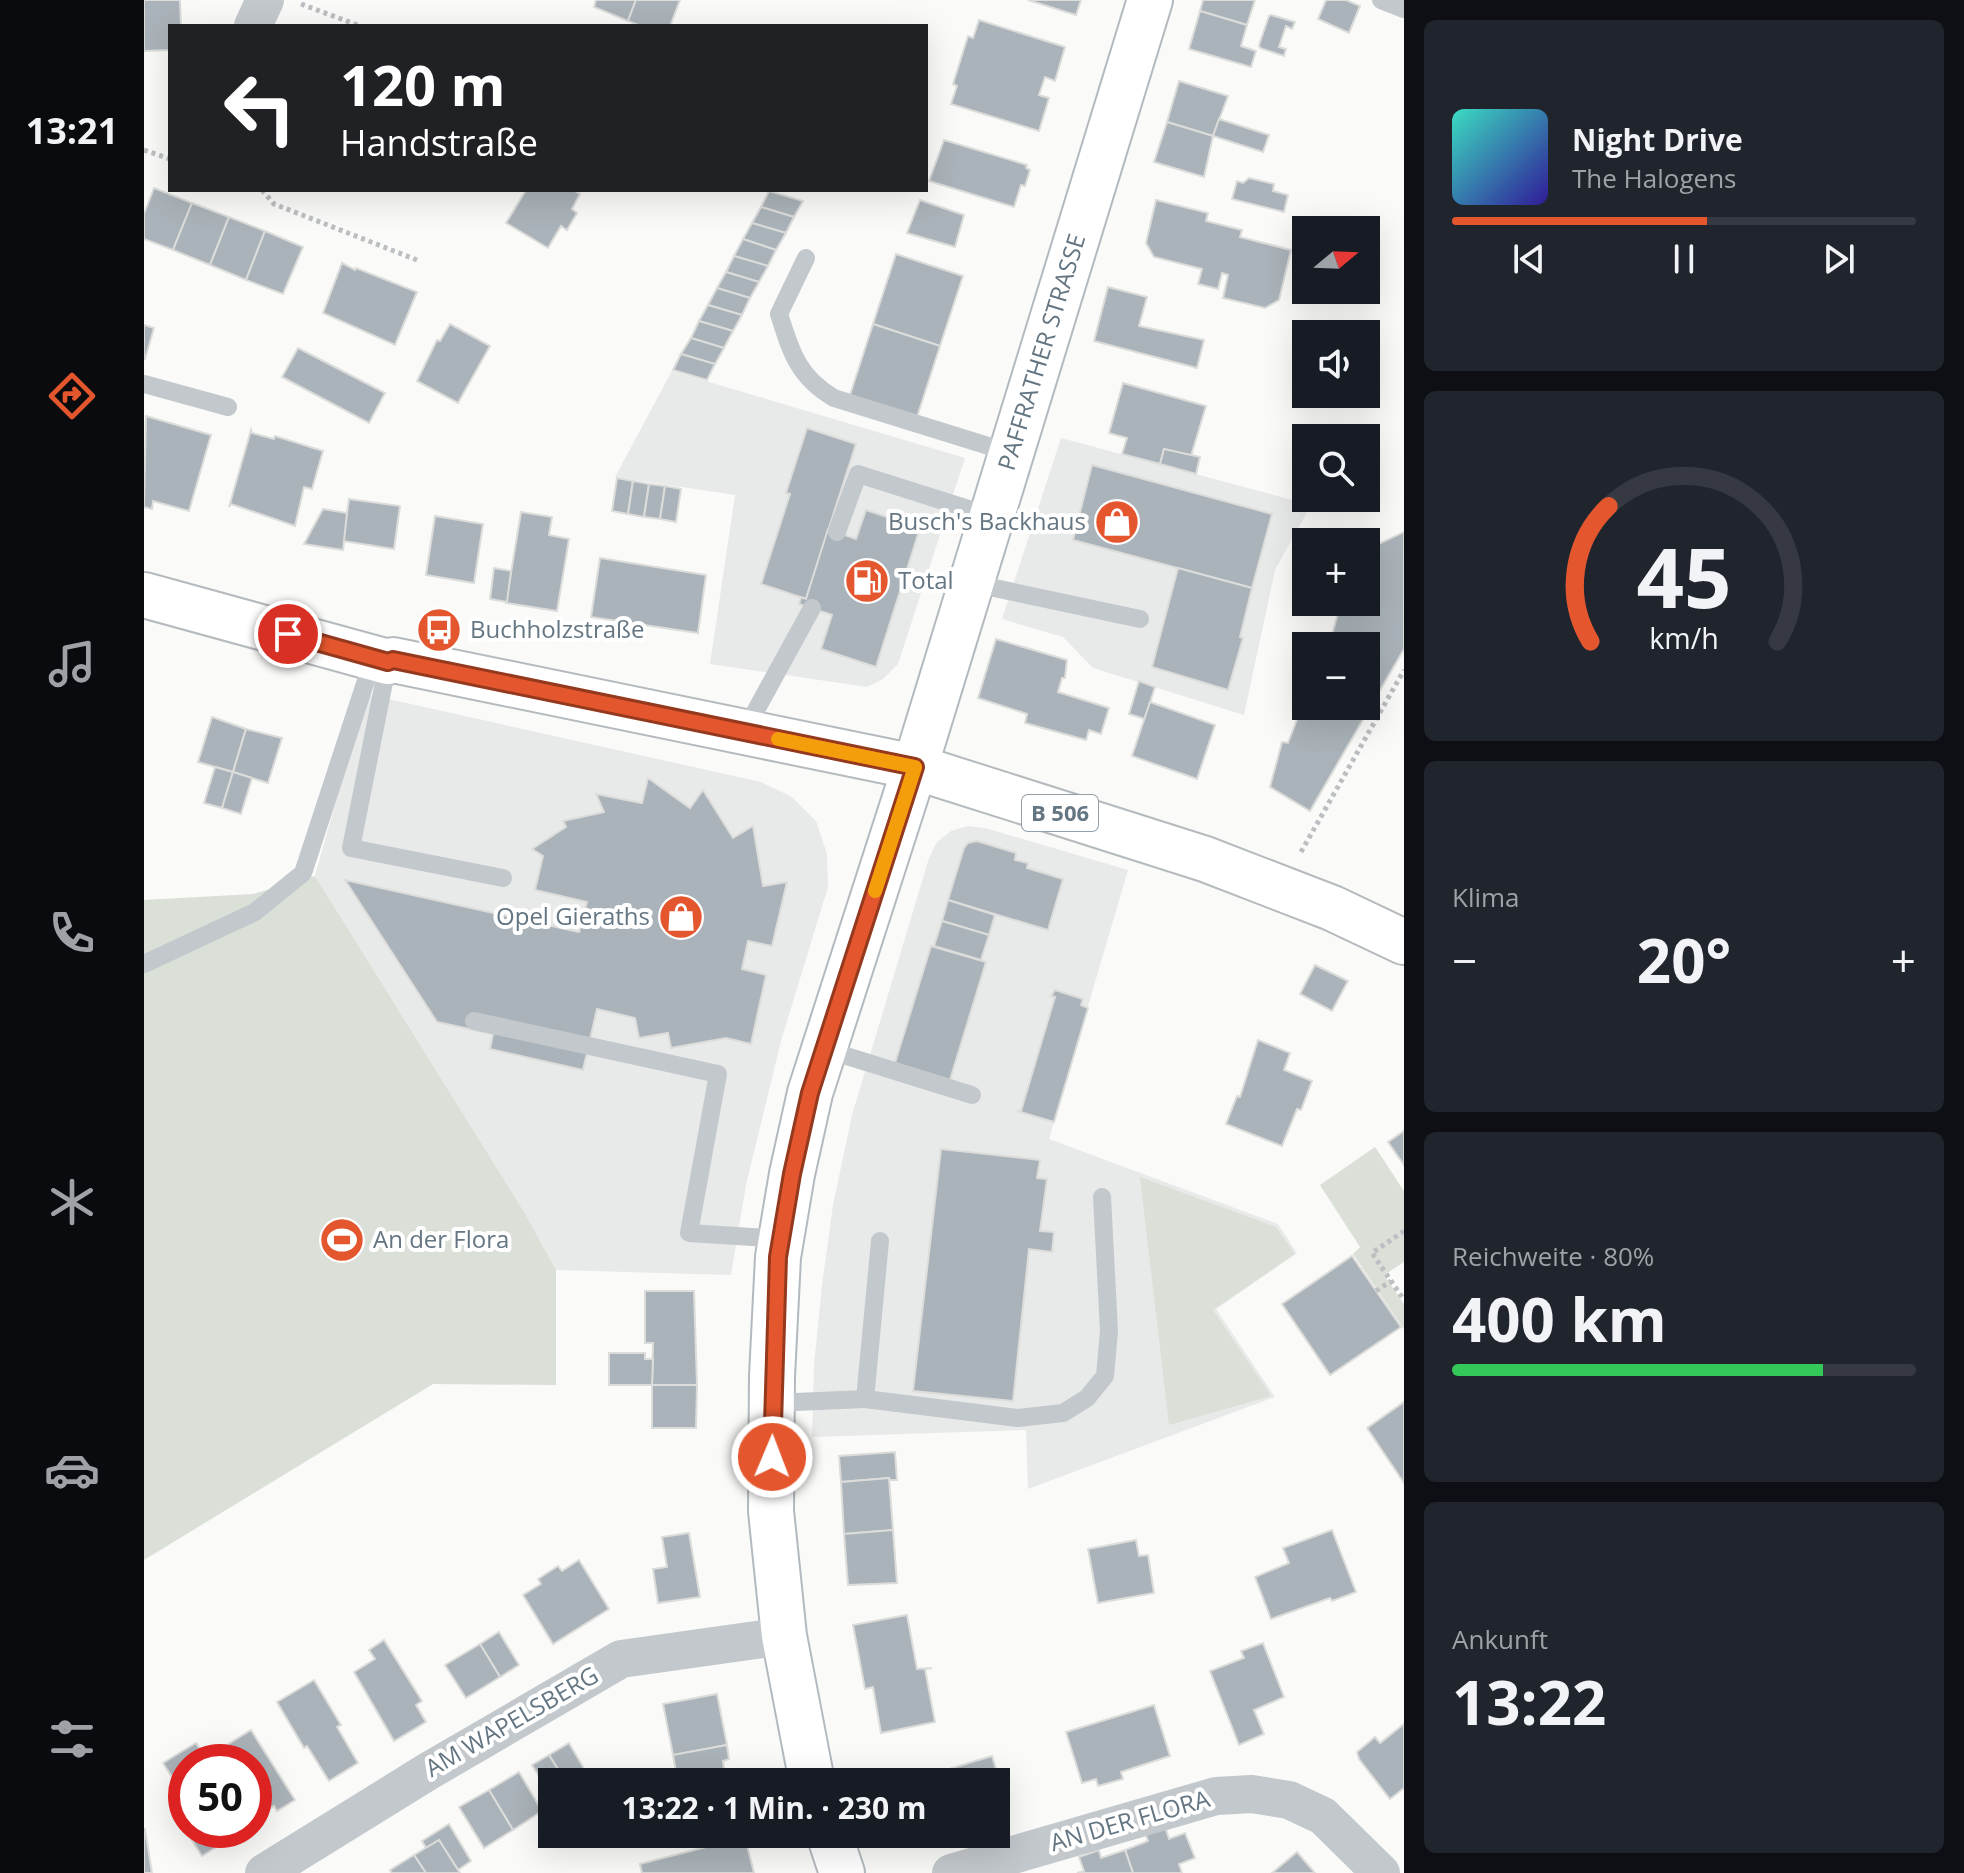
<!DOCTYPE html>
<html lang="de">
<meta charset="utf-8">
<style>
:root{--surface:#171b24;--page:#20242c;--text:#f1f3f6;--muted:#9ea1a6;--line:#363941;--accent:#e4572e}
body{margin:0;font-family:"Open Sans",sans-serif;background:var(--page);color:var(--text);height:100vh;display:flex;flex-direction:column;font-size:30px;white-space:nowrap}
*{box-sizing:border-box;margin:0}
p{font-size:26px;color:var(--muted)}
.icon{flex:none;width:44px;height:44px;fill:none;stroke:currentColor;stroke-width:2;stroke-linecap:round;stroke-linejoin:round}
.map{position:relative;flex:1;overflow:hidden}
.panel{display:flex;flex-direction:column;gap:20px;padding:20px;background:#0d0f14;width:560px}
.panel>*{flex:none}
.guide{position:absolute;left:24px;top:24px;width:760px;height:168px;border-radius:0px;box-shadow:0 8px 32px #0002;background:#202124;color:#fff;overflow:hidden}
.needle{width:52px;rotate:71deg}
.controls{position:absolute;left:1148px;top:216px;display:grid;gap:16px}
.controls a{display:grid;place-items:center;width:88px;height:88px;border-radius:0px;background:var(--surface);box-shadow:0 8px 32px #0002;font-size:40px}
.speed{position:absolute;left:24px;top:1744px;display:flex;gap:16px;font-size:40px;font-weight:700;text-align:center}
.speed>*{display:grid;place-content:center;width:104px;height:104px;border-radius:50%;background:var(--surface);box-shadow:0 8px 32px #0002;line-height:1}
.speed .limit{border:12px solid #d22;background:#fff;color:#111}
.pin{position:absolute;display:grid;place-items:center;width:68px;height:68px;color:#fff;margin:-34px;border:4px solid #fff;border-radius:50%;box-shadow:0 2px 8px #0007}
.me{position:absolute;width:88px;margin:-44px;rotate:1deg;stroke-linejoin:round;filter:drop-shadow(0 0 6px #0008)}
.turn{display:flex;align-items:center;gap:28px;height:168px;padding:0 40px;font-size:36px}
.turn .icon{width:104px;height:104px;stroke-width:2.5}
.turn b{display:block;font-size:56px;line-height:68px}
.big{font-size:60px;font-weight:700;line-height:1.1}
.panel .widget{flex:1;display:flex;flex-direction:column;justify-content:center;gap:12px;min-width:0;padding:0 28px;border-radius:12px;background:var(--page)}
.panel .dial{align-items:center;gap:0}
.dial svg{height:208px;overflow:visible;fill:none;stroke:var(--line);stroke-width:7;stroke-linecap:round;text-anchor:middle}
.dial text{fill:var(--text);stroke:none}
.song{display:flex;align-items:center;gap:24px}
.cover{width:96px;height:96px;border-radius:12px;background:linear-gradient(135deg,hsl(170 70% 55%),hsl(250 70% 35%))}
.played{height:8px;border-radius:4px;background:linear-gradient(90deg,var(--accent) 55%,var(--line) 55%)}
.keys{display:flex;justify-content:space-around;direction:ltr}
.heat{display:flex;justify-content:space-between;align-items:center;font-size:44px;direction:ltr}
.charge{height:12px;border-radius:6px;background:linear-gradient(90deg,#34c759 80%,var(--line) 0)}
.trip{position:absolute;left:394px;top:1768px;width:472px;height:80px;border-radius:0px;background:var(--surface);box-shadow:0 8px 32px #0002;font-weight:700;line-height:80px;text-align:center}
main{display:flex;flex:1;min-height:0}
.dock{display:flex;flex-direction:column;width:144px;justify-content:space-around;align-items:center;background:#090b0e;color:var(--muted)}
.dock .icon{width:56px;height:56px}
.dock .on{color:var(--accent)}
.dock b{font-size:36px;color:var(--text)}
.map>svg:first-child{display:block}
.built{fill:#e8e9e9}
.green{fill:#dadfd7}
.building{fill:#aab3b9;stroke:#dcdcda;stroke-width:2}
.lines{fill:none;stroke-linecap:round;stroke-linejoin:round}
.secondary-casing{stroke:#b3babf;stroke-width:48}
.primary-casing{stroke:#b5babe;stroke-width:48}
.path{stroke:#bbbfc2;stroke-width:5;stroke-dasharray:4 4;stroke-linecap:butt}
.service{stroke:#c3c8cc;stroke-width:18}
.minor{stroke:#c3c8cc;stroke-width:38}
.secondary{stroke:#fff;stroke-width:44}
.primary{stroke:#fff;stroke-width:44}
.route-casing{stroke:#94391e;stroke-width:20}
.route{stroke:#e4572e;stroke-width:14}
.slow{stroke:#f59e0b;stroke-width:14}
.labels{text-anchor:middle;stroke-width:8;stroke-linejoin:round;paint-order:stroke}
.shield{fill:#fff;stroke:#939fa8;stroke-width:2}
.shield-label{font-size:22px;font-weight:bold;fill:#657683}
.street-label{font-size:24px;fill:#657683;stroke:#fff}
.poi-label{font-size:24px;fill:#657683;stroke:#fff;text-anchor:start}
</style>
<main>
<nav class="dock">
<b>13:21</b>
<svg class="icon on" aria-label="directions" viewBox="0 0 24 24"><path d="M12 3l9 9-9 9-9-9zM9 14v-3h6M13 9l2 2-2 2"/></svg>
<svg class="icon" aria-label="music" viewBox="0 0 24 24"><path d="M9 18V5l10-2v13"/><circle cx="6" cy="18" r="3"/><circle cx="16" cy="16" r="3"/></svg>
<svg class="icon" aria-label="phone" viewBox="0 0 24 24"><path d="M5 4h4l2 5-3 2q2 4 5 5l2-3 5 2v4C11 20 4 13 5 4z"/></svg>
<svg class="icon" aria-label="climate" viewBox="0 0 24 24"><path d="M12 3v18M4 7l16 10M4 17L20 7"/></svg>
<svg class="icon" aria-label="car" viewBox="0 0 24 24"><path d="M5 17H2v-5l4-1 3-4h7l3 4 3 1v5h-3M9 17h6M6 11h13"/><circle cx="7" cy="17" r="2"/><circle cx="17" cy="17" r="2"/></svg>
<svg class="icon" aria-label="filters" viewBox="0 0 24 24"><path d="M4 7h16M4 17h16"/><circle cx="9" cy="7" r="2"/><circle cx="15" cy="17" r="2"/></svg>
</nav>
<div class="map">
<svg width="1260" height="1873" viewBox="0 0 1260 1873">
<rect width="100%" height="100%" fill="#fafaf8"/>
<!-- built -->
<g class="built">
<polygon points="528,371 821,458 754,664 739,679 723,687 566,664 591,495 471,477"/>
<polygon points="917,438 1167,505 1131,570 1100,715 949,668 919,637 858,619"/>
<polygon points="222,694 617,782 648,797 672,821 683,854 684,887 637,1041 602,1185 587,1275 412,1270 379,1210 171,876"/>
<polygon points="824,826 841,828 984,870 905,1139 1134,1224 1153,1253 1072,1309 1131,1397 884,1489 882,1430 668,1437 670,1365 678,1285 689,1205 708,1115 785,858 793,842 807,831"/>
</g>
<!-- green -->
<g class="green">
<polygon points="171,876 379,1210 412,1270 412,1385 289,1384 0,1560 0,900 109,894"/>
<polygon points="1231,1147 1260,1191 1260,1262 1240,1275 1260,1304 1260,1329 1209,1254 1216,1247 1176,1185"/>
<polygon points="996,1177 1132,1227 1151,1254 1069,1310 1127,1396 1025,1425"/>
</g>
<!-- building -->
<g class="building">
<polygon points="0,0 36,0 37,26 26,26 26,50 0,51"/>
<polygon points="452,0 492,0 484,21 450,7"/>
<polygon points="492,0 536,0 526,26 497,26 484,21"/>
<polygon points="884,0 937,0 932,15"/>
<polygon points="1059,0 1111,0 1103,25 1056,11"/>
<polygon points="1182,0 1202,0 1216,6 1205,33 1174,19"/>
<polygon points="1056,11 1103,25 1097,46 1112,51 1107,67 1045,49"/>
<polygon points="1127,15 1151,22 1148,29 1142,26 1135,47 1142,49 1140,56 1116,48 1115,45 1125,16"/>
<polygon points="835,20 921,47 911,81 901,77 895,95 905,98 895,131 807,104 813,86 809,84 824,36 829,38"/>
<polygon points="1035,81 1084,96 1069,136 1023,122"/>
<polygon points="1075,119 1125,135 1119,152 1069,136"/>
<polygon points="1023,122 1069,136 1060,177 1010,162"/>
<polygon points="800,140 883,165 882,168 886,170 881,186 877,185 870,207 785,181"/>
<polygon points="1105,178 1130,184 1129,191 1144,195 1140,212 1088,199 1093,181 1099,183"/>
<polygon points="10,188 48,203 29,250 0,239 0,214"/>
<polygon points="382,190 429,190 436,194 428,209 433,213 423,230 417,226 404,248 362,223"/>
<polygon points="625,191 659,201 650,217 617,207"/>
<polygon points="776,200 820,215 811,247 763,233"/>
<polygon points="1012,200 1064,213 1062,221 1098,230 1096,237 1147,250 1135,300 1121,308 1079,298 1084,275 1078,273 1074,289 1054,284 1058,269 1010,257 1002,243"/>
<polygon points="48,203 85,217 66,265 29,250"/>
<polygon points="617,207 650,217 642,233 608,223"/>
<polygon points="85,217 121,231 102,280 66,265"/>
<polygon points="608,223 642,233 632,250 599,239"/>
<polygon points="121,231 159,247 139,294 102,280"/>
<polygon points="599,239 632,250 624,266 590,256"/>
<polygon points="752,254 819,276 796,346 729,324"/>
<polygon points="590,256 624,266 615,282 582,272"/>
<polygon points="198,263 211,270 212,268 273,292 251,345 179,313"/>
<polygon points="582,272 615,282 606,298 573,288"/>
<polygon points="964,287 1003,297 995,326 1060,340 1053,368 950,341"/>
<polygon points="573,288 606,298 598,315 564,305"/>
<polygon points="564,305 598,315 589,331 555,321"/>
<polygon points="555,321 589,331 580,348 547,338"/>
<polygon points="306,324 346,346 314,403 273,381 293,340 296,341"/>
<polygon points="729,324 796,346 773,417 706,395"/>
<polygon points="0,325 10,328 1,359 0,359"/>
<polygon points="547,338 580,348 571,364 537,354"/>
<polygon points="154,348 241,393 225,423 138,377"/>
<polygon points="537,354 571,364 563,380 529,370"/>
<polygon points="979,383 1062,406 1047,456 1020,449 1016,464 978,454 983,438 965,433"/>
<polygon points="2,416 67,435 45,511 9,501 8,509 0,507"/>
<polygon points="663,428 712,444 662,599 617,584 646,494 642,493"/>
<polygon points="107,430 108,433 130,439 131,436 179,451 168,489 160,487 151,526 87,504 85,507"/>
<polygon points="1020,449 1056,457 1052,474 1016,464"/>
<polygon points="948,465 1128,514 1108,588 929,540"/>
<polygon points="473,478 489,481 484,514 468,511"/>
<polygon points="489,481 505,484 500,517 484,514"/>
<polygon points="505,484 521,486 516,519 500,517"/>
<polygon points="521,486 537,489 532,522 516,519"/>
<polygon points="205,499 256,506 250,549 199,541"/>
<polygon points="179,509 203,513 199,550 160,544"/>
<polygon points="722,510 776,528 732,667 677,649 688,615 655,604 657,597 662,599 684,529 712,539"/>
<polygon points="377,512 408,517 405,535 425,539 413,611 362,603"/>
<polygon points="291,516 339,524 330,583 282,575"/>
<polygon points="1260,532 1260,649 1166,811 1126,787 1138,742 1144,743 1162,696 1162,706 1222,706 1222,646 1185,646 1197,602 1222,602 1224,549"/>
<polygon points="456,558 562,575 554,633 447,617"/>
<polygon points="350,568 367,571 363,602 346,599"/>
<polygon points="1034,568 1108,588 1096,637 1099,638 1084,690 1008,667"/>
<polygon points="852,639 923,660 921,678 918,678 914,692 965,708 957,734 945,730 942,740 881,723 883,714 834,698"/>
<polygon points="995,681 1011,687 1001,719 985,714"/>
<polygon points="1006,702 1071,725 1053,779 988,756"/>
<polygon points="68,717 102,729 89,772 54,762"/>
<polygon points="102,729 138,738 124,783 89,772"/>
<polygon points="71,767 89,772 78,808 60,803"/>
<polygon points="89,772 108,778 97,814 78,808"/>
<polygon points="504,778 546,808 559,790 589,838 609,826 619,886 643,882 628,946 604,941 598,969 622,975 607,1044 582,1038 527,1048 524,1033 495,1038 491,1018 453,1009 439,1070 346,1049 349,1034 293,1022 201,880 435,932 443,902 391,890 399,856 388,849 422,827 419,821 460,812 452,794 498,803"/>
<polygon points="833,841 872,853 871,860 884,863 883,868 919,879 904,930 804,900 820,848 824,843"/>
<polygon points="804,900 851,915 845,935 798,921"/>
<polygon points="798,921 845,935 837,960 790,946"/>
<polygon points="787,946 842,962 806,1080 751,1063"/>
<polygon points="1171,965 1204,981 1188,1011 1156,994"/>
<polygon points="911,990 939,999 937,1005 944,1008 910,1122 873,1111 877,1111 911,997 907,996"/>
<polygon points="1114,1040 1146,1053 1140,1070 1168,1081 1157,1110 1153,1109 1138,1146 1082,1124 1093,1096 1096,1097"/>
<polygon points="1260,1131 1260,1165 1244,1142"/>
<polygon points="797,1149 896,1160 893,1178 903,1179 896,1231 910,1232 908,1252 885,1249 869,1401 769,1391"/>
<polygon points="1208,1256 1257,1327 1186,1375 1138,1304"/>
<polygon points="501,1291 550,1291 553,1385 508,1385 509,1343 501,1343"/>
<polygon points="465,1353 501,1353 501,1359 509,1359 508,1385 465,1385"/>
<polygon points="508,1385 553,1385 552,1428 508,1428"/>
<polygon points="1260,1402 1260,1483 1223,1428"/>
<polygon points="751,1452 753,1480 746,1480 745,1478 697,1482 695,1456"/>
<polygon points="745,1478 749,1530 700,1534 697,1482"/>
<polygon points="749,1530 753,1583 704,1585 700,1534"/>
<polygon points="1188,1530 1212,1592 1188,1601 1186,1598 1127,1619 1111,1577 1145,1563 1139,1548"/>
<polygon points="545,1533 556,1597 514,1603 509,1569 523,1567 518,1537"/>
<polygon points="992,1540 995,1556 1004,1555 1010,1593 954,1603 944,1549"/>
<polygon points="435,1560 465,1609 409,1644 379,1595 397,1584 394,1579 414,1566 418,1571"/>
<polygon points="763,1615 773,1669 788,1668 781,1669 791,1722 737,1733 729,1687 721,1689 709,1625"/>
<polygon points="355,1632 375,1665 356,1677 336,1644"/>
<polygon points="240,1640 278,1701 272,1705 282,1722 250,1741 210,1672 231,1659 225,1650"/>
<polygon points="1119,1643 1140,1697 1110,1710 1120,1734 1095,1745 1066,1671 1100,1658 1097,1651"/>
<polygon points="336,1644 356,1677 322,1698 301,1665"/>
<polygon points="170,1680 197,1725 193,1727 214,1763 185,1781 163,1746 160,1748 133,1702"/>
<polygon points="573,1694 583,1745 529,1755 519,1704"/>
<polygon points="1010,1705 1026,1756 977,1772 979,1779 954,1786 952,1779 938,1783 922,1732"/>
<polygon points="1260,1724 1260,1788 1246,1799 1215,1759 1213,1752 1231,1737 1236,1743"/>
<polygon points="107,1730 151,1800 133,1811 130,1806 117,1814 119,1820 110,1806 110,1762 83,1762 75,1750"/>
<polygon points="52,1743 62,1759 75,1750 83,1762 42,1762 42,1799 19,1763"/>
<polygon points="425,1743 442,1772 422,1782 405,1755"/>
<polygon points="583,1745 585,1759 579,1761 581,1778 560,1782 534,1782 529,1755"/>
<polygon points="405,1755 422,1782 408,1782 406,1794 388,1765"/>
<polygon points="848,1756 863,1806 852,1810 852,1782 803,1782 799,1771"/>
<polygon points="375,1772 398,1811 369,1830 345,1790"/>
<polygon points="345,1790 369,1830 340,1848 315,1807"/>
<polygon points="42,1813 42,1830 100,1830 58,1856 34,1818"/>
<polygon points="305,1824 327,1861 314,1870 295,1840 282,1848 278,1841"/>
<polygon points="1021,1826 1025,1839 1041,1833 1051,1858 1035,1864 1038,1873 989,1873 981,1850 1004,1841 1001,1833"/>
<polygon points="0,1829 1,1829 8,1873 0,1873"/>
<polygon points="601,1837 610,1873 498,1873 496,1864"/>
<polygon points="295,1840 314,1870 316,1873 282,1873 270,1855"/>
<polygon points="955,1850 957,1858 981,1850 989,1873 933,1873 940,1871 935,1857"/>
<polygon points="1153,1852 1171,1873 1128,1873"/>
<polygon points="270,1855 282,1873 248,1873 246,1870"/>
</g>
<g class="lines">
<!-- secondary casing -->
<g class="secondary-casing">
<g id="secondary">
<path id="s1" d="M 668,1782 L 640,1636 L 627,1511 L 628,1376 L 634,1257 L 648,1174 L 666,1093 L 771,767 L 1006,0"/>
<polyline points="685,1834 698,1873"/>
</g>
</g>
<!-- primary casing -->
<g class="primary-casing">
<polyline id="primary" points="0,595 244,662 249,660 771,767 1061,859 1188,908 1260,942"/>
</g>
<!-- path -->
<g class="path">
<polyline points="157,4 216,26"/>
<polyline points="0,150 26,159"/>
<polyline points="118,190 130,204 273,260"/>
<polyline points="1157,852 1260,670"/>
<polyline points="1260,1231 1228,1253 1260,1300"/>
<polyline points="1232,1291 1247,1281"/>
</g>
<!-- service -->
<g class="service">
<polyline points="1237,0 1260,9"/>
<path d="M 662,258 L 635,314 C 647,352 654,377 690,398 L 867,453"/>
<polyline points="0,384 84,407"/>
<polyline points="693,532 714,474 847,516"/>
<polyline points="827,583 996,619"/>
<polyline points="244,662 207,848 359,878"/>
<polyline points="600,732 668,608"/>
<polyline points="0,964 111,912 159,873 230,656"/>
<polyline points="330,1021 574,1074 545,1233 638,1239"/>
<polyline points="680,1049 828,1095"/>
<polyline points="721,1399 874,1418 919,1413 943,1398 961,1376 965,1331 958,1197"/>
<polyline points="628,1403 721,1399 736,1241"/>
</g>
<!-- minor -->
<g class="minor">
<polyline points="109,26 121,0"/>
<polyline points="120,1873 283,1772 477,1659 640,1636"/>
<polyline points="807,1873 1072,1796 1108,1794 1145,1800 1179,1816 1237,1873"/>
</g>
<!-- secondary -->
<use href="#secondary" class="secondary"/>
<!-- primary -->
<use href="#primary" class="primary"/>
</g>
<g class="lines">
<!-- route casing -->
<g class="route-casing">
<polyline id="route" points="144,634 244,662 249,660 771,767 666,1093 648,1174 634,1257 628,1457"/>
</g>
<!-- route -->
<use href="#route" class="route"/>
<!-- slow -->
<polyline class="slow" points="634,739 771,767 731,891"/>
</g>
<!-- icons -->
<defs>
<g id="shop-disc" transform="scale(2.3)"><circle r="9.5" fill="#e4572e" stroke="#fff"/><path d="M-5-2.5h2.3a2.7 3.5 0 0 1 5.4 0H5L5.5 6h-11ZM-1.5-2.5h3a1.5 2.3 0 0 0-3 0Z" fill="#fff"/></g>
<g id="fuel-disc" transform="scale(2.3)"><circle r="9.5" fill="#e4572e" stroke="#fff"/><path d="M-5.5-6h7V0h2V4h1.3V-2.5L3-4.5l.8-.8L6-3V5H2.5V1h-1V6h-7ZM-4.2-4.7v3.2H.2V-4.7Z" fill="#fff"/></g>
<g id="bus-disc" transform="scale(2.3)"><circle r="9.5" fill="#e4572e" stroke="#fff"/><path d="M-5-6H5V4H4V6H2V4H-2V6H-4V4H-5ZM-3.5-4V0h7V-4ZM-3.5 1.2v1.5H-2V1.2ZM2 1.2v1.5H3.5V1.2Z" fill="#fff"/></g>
<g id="stadium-disc" transform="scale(2.3)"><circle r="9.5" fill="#e4572e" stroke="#fff"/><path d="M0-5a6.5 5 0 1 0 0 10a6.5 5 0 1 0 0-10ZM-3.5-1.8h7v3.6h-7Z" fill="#fff"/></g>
</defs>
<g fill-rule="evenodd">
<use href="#shop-disc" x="973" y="522"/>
<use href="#fuel-disc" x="723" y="581"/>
<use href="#bus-disc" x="295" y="630"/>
<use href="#shop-disc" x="537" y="917"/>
<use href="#stadium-disc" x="198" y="1240"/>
</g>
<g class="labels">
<!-- shield labels -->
<rect class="shield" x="878" y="795" width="76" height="36" rx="6"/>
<g class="shield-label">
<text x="916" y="821">B 506</text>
</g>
<!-- street labels -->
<g class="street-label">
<text dy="8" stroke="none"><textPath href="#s1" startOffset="1472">PAFFRATHER STRASSE</textPath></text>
<text transform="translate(368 1722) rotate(-30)" y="8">AM WAPELSBERG</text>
<text transform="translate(986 1821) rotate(-16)" y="8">AN DER FLORA</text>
</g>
<!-- poi labels -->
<g class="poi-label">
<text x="942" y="530" text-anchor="end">Busch's Backhaus</text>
<text x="754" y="589">Total</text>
<text x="326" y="638">Buchholzstraße</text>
<text x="506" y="925" text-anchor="end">Opel Gieraths</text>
<text x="229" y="1248">An der Flora</text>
</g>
</g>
</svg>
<div class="controls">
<a><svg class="needle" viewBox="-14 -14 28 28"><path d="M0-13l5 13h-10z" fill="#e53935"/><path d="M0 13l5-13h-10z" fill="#9ea1a6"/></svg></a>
<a><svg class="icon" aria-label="sound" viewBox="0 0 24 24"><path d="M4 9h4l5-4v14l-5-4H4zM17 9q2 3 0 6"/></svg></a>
<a><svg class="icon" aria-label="search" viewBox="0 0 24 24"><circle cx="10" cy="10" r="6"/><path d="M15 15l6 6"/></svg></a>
<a>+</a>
<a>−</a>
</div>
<div class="speed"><div class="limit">50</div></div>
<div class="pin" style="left:144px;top:634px;background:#d93025"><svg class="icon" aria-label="arrive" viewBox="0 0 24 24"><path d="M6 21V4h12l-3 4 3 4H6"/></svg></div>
<svg class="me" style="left:628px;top:1457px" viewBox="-20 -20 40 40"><circle r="17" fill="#e4572e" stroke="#fff" stroke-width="3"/><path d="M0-11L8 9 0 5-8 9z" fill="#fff"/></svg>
<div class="trip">13:22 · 1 Min. · 230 m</div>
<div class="guide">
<div class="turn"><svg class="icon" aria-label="left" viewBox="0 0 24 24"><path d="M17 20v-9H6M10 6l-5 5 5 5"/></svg><div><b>120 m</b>Handstraße</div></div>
</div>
</div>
<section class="panel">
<div class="widget">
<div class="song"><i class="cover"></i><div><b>Night Drive</b><p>The Halogens</p></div></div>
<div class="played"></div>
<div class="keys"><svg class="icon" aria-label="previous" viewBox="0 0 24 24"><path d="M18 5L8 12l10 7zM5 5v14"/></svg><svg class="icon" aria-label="pause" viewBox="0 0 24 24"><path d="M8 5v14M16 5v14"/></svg><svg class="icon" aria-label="next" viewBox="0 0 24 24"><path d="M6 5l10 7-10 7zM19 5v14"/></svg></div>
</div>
<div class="widget dial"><svg viewBox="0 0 100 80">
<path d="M14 69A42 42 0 1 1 86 69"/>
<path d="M14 69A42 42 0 0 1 21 17" stroke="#e4572e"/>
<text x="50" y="56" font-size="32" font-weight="700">45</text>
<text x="50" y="72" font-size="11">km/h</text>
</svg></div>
<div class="widget"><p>Klima</p>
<div class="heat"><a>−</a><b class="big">20°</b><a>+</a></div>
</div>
<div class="widget"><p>Reichweite · 80%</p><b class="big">400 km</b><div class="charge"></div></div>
<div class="widget"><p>Ankunft</p><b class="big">13:22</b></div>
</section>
</main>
